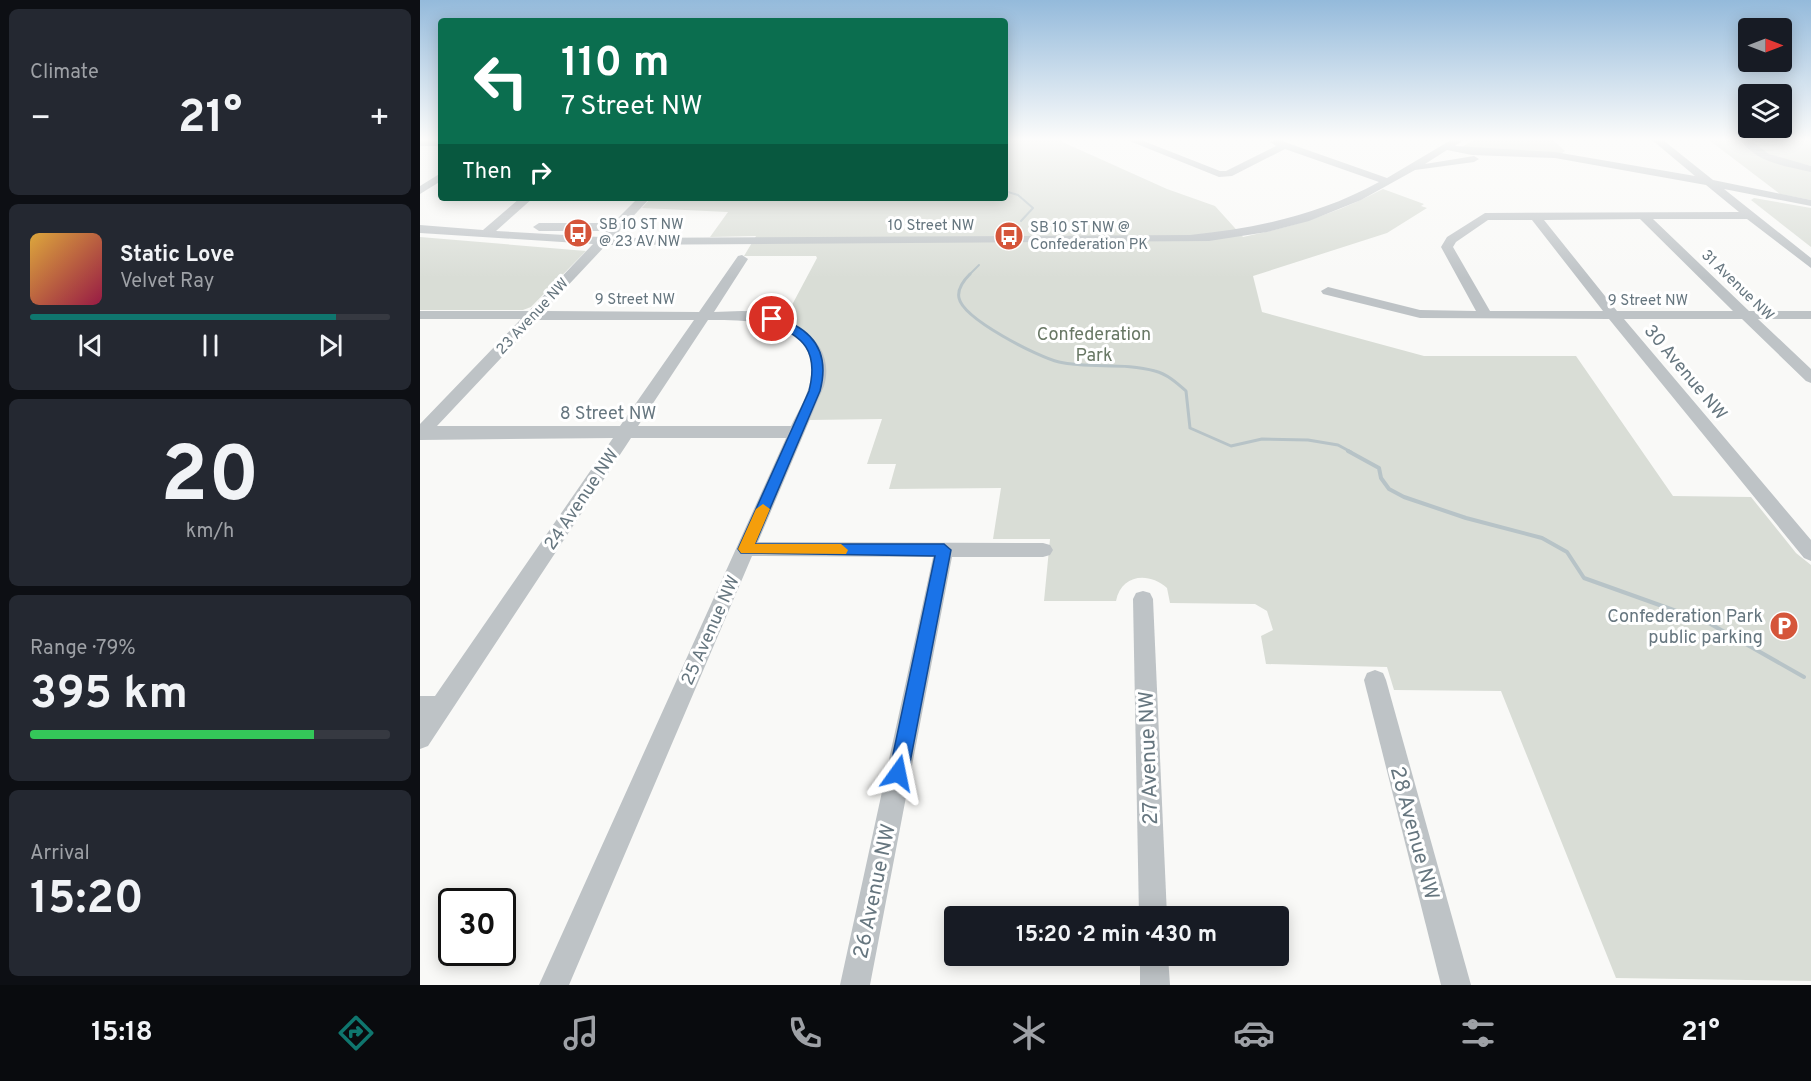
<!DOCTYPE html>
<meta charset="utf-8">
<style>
:root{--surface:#171b24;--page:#242831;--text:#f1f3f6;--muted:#9ea1a6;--line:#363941;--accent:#0f766e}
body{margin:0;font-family:Overpass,sans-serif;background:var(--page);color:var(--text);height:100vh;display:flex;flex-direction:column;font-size:22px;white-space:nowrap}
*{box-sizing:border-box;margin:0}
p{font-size:20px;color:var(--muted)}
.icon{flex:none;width:33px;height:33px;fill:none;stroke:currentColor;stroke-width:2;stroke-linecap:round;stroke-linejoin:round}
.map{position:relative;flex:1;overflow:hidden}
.side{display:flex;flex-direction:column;gap:9px;padding:9px;background:#0d0f14;width:420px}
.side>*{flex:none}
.banner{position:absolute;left:18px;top:18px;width:570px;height:183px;border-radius:6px;box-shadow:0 3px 15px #0003;background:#0b6e4f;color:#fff;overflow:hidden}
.needle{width:39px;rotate:90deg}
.tools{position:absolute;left:1318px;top:18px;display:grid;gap:12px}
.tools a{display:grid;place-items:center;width:54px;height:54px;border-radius:6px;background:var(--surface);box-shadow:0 3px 15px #0003;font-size:30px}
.speed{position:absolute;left:18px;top:888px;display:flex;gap:12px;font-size:30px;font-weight:700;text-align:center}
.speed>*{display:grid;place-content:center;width:78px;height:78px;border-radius:50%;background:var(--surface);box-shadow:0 3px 15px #0003;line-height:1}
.speed .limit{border:3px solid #111;border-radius:9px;background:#fff;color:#111}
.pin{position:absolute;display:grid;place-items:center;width:51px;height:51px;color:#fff;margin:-26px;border:3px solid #fff;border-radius:50%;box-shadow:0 2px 6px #0007}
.me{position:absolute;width:66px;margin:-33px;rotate:12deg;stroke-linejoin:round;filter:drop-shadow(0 0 4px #0008)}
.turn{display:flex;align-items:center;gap:21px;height:126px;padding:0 24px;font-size:27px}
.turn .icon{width:78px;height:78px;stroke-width:2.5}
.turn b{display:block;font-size:42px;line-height:51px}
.then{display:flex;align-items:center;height:57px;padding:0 24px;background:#0003;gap:12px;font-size:22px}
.big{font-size:45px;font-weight:700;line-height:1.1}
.side .card{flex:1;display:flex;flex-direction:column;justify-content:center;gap:9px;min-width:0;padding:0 21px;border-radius:9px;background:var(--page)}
.side .dial{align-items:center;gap:0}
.dial b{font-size:78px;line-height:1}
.song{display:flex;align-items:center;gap:18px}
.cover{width:72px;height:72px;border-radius:9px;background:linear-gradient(135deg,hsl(40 70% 55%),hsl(340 70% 35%))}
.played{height:6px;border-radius:3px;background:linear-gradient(90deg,var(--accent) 85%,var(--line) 85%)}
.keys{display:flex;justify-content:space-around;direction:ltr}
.heat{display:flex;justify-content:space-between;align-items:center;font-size:33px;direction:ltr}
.charge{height:9px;border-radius:4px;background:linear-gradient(90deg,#34c759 79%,var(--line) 0)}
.trip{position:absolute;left:524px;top:906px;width:345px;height:60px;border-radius:6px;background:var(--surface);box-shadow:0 3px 15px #0003;font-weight:700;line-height:60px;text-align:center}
.menu{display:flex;height:96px;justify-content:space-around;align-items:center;background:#090b0e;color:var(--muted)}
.menu .icon{width:42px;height:42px}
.menu .on{color:var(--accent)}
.menu b{font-size:27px;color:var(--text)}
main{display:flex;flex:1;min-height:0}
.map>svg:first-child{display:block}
.green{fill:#d9ddd6}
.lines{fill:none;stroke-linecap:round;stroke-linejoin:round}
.stream-far2{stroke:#b7c3c7;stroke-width:2}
.stream-far1{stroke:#b7c3c7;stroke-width:3}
.stream{stroke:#b7c3c7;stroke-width:4}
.minor{fill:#bec3c6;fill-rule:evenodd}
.route{fill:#1a73e8;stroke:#114b97;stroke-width:1.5}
.slow{fill:#f59e0b}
.labels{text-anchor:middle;stroke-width:6;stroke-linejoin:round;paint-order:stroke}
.far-poi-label{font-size:15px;fill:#66767f;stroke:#fff;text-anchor:start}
.far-street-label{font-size:15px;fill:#66767f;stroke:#fff}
.park-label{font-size:18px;fill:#697865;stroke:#fff}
.street-label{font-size:18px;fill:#66767f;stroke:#fff}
.poi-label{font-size:18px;fill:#66767f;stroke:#fff;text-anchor:end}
.near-street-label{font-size:21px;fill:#66767f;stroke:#fff}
</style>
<main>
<section class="side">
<div class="card"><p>Climate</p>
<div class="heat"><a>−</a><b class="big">21°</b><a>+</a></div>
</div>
<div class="card">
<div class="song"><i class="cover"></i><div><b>Static Love</b><p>Velvet Ray</p></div></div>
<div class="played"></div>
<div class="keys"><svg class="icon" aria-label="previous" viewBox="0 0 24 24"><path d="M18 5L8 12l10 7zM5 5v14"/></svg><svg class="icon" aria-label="pause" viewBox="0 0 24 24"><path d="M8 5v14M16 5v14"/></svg><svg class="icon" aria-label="next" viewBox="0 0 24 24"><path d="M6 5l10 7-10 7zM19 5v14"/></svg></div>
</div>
<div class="card dial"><b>20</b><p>km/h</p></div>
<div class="card"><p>Range · 79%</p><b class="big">395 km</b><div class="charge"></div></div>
<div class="card"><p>Arrival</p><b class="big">15:20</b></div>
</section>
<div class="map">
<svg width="1391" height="985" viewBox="0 0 1391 985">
<rect width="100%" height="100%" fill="#f9f9f7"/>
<!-- green -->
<g class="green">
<path d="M 585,140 L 638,140 L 747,189 L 795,206 L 823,237 C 873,227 917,213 963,189 L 1004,204 L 1001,206 L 1007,208 L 967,233 L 833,276 L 842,312 L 1004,356 L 1156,356 L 1253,496 L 1331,497 L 1376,553 L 1391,565 L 1391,981 L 1196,978 L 1081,691 L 974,690 L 967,667 L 846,664 L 841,636 L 853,630 L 847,611 L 835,604 L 750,603 L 747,588 C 728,571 701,575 696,601 L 624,601 L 630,539 L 573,539 L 581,488 L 469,489 L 476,464 L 447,464 L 462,419 L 389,420 C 412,371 416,347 364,320 L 397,258 L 396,256 L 324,256 L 336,236 L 290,237 L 308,212 L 222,208 L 231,198 L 585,198 Z"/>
<polygon points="1054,140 1133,140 1145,151 1141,154 1040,148"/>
<path d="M 1289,140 L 1319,140 C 1334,161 1368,164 1391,171 L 1391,200 L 1360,194 Z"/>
<path d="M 1331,140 L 1391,140 L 1391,166 C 1371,161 1343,157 1331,140 Z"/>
<polygon points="1334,198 1391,208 1391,247 1331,200"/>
<polygon points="0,237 166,251 111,307 103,310 0,310"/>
</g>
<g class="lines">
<!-- stream-far2 -->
<g class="stream-far2">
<polyline points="585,191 598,195 613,208 601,221"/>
<polyline points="549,275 559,265"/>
</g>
<!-- stream-far1 -->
<path class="stream-far1" d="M 550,274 C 544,280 537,289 539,298 C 543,319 618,357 639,362 C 670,369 704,362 735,371 C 747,374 757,383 766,391 L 770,428 L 811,446 L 842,439 L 888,440 L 918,445 L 931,452"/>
<!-- stream -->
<polyline class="stream" points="928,451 959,468 961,478 969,489 984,497 1046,518 1122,538 1147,552 1164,578 1287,622 1384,677"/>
<!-- minor -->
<g class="minor">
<rect x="0" y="140" width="21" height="6"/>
<path d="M 707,140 L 721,140 L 800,171 L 806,171 L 856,146 L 850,142 L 859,140 L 967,178 L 1031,140 L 1043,140 L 1035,146 L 1135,152 L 1275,176 L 1232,140 L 1243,140 L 1293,180 L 1391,200 L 1391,206 L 1304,189 L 1391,258 L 1391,268 L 1327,219 L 1233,219 L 1329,311 L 1391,311 L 1391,319 L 1338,319 L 1391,369 L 1391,383 L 1386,381 L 1322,319 L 1204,319 L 1391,540 L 1391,561 L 1384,558 L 1189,319 L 1000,318 L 903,294 L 901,291 L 908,287 L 1000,310 L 1056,311 L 1021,247 L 1027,237 L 1065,213 L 1319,212 L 1286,185 L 1135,158 L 1052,155 L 1027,150 L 1005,164 L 1054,156 L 1059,159 L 1054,162 L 995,170 L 941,200 L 889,221 L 847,232 L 789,241 L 186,245 L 124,311 L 279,312 L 318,256 L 322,255 L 328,259 L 294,312 C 307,312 322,310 336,312 C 373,317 417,342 404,386 L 338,542 L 623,543 L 630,545 L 633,550 L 630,555 L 623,557 L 532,557 L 450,985 L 420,985 L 513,557 L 332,556 L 149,985 L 119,985 L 366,438 L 211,438 L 8,746 L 0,749 L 0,696 L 15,696 L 193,438 L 0,440 L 0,424 L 101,319 L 0,319 L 0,311 L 109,311 L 173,244 L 0,233 L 0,225 L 63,230 L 100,198 L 113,198 L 76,231 L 180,237 L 186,231 L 119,231 L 113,227 L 119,223 L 193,223 L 218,198 L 230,198 L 193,238 L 770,235 C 837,228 899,215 959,182 L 865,149 L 812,176 L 799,177 ZM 1220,219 L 1313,311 L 1197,311 L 1124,220 ZM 1068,220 L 1112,220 L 1183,311 L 1070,311 L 1033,247 L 1036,242 ZM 117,320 L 274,320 L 200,426 L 17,426 ZM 288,320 C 326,320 396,319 391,375 C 390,393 378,411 371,426 L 218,426 Z"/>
<path d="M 1320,140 L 1330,140 L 1349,154 L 1391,166 L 1391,172 C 1365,166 1337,163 1320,140 Z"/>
<polygon points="21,173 21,181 0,194 0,186"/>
<polygon points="723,591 730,593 733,599 747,916 719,916 713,599 716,593"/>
<polygon points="955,670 963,673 966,680 1051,985 1021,985 944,680 947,673"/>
<polygon points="720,956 748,956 750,985 720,985"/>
</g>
</g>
<!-- sky -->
<linearGradient id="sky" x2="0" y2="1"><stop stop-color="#94badb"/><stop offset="0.5" stop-color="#fcfcfb"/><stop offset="1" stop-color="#fcfcfb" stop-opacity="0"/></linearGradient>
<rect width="1391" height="278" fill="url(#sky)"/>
<!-- route -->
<path class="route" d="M 352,316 C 391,327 411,350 400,391 L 335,544 L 524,544 L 531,550 L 488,773 L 485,779 L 478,782 L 472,779 L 469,773 L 515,556 L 321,553 L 318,549 L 389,391 C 399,351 384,336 348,322 L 348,317 Z"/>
<!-- slow -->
<polygon class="slow" points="343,504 350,509 335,544 421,544 428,550 426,554 321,553 318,549 336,509"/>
<!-- icons -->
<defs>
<g id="bus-disc" transform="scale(1.5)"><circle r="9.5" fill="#d5553a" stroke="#fff"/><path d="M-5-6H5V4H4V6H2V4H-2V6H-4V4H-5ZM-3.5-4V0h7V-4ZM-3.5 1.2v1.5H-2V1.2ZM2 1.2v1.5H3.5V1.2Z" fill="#fff"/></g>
<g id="parking-disc" transform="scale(1.5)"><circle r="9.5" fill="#d5553a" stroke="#fff"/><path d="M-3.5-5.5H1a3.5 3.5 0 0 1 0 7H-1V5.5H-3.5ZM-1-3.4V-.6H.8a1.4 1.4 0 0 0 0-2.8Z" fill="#fff"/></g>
</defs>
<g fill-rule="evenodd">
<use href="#bus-disc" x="158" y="233"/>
<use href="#bus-disc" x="589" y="236"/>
<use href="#parking-disc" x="1364" y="626"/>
</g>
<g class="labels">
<!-- far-poi labels -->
<g class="far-poi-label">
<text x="179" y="229">SB 10 ST NW<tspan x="179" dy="17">@ 23 AV NW</tspan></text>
<text x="610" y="232">SB 10 ST NW @<tspan x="610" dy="17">Confederation PK</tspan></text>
</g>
<!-- far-street labels -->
<g class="far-street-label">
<text x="511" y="230">10 Street NW</text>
<text transform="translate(1318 285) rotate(44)" y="5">31 Avenue NW</text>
<text x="215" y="304">9 Street NW</text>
<text x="1228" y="305">9 Street NW</text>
<text transform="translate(112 316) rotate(-47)" y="5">23 Avenue NW</text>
</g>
<!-- park labels -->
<g class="park-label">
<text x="674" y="340">Confederation<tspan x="674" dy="21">Park</tspan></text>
</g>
<!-- street labels -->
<g class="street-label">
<text transform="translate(1266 372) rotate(50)" y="6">30 Avenue NW</text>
<text x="188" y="419">8 Street NW</text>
<text transform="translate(161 499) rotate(-56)" y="6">24 Avenue NW</text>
<text transform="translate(290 630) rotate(-66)" y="6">25 Avenue NW</text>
</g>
<!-- poi labels -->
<g class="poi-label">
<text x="1343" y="622">Confederation Park<tspan x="1343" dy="21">public parking</tspan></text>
</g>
<!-- near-street labels -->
<g class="near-street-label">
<text transform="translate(728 758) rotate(-92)" y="7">27 Avenue NW</text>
<text transform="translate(995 833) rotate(75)" y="7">28 Avenue NW</text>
<text transform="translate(454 891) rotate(-78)" y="7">26 Avenue NW</text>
</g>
</g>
</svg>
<div class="tools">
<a><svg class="needle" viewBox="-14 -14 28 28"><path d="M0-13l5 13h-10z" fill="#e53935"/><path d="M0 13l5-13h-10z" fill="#9ea1a6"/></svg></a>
<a><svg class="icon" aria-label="layers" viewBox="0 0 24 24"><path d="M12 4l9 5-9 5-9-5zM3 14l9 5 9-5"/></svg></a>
</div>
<div class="speed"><div class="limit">30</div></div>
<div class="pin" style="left:352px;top:319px;background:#d93025"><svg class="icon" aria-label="arrive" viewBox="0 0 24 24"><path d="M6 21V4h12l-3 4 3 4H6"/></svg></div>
<svg class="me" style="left:478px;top:773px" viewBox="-20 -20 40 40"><path d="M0-17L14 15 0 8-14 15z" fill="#1a73e8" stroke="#fff" stroke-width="4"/></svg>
<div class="trip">15:20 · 2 min · 430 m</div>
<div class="banner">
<div class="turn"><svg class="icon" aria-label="left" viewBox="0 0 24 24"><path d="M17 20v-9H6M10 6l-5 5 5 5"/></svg><div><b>110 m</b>7 Street NW</div></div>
<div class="then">Then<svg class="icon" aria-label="right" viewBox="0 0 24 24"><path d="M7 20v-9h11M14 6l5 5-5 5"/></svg></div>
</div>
</div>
</main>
<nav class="menu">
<b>15:18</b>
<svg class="icon on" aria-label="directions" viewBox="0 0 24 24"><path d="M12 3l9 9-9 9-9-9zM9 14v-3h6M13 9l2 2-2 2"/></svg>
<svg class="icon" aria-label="music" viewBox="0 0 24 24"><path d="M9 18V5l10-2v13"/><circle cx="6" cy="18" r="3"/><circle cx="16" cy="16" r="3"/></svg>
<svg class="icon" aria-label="phone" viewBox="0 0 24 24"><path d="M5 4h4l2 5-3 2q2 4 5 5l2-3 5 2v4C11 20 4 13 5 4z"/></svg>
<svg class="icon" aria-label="climate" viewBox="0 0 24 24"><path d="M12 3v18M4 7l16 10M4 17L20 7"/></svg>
<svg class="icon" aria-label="car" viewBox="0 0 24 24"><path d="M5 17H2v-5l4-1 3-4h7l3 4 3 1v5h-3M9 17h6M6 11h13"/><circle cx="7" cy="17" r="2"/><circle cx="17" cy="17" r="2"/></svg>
<svg class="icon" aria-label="filters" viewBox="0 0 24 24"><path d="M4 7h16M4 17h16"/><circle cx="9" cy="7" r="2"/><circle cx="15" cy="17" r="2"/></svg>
<b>21°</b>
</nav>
